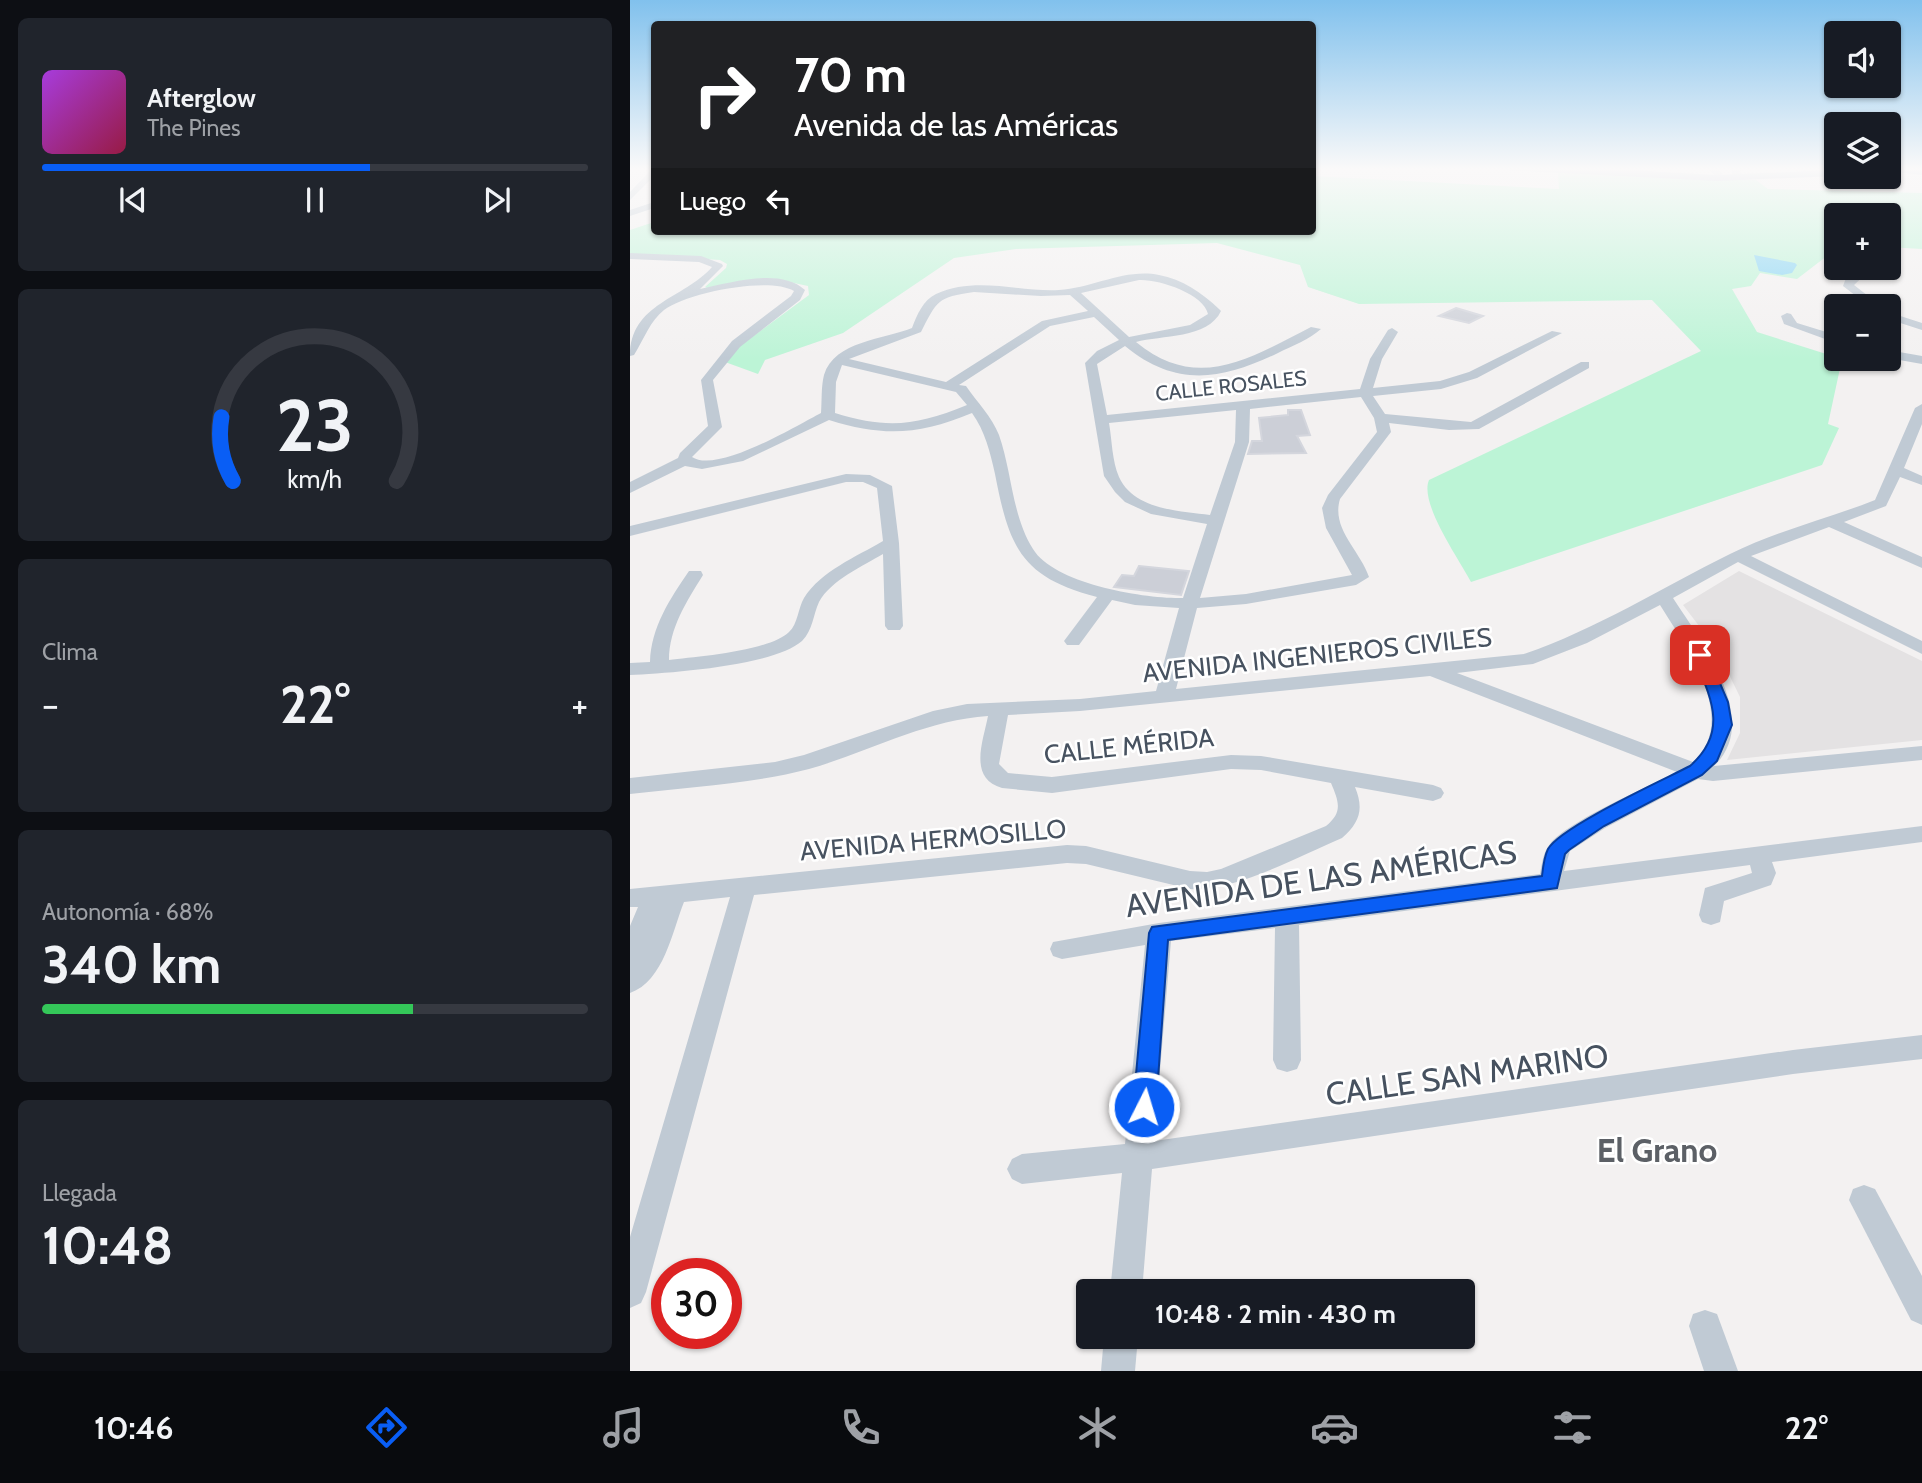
<!DOCTYPE html>
<html lang="es">
<meta charset="utf-8">
<style>
:root{--surface:#171b24;--page:#20242c;--text:#f1f3f6;--muted:#9ea1a6;--line:#363941;--accent:#095ef5}
body{margin:0;font-family:Cabin,sans-serif;background:var(--page);color:var(--text);height:100vh;display:flex;flex-direction:column;font-size:26px;white-space:nowrap}
*{box-sizing:border-box;margin:0}
p{font-size:23px;color:var(--muted)}
.icon{flex:none;width:38px;height:38px;fill:none;stroke:currentColor;stroke-width:2;stroke-linecap:round;stroke-linejoin:round}
.map{position:relative;flex:1;overflow:hidden}
.details{display:flex;flex-direction:column;gap:18px;padding:18px;background:#0d0f14;width:630px}
.details>*{flex:none}
.banner{position:absolute;left:21px;top:21px;width:665px;height:214px;border-radius:7px;box-shadow:0 2px 5px #0004;background:#202124;color:#fff;overflow:hidden}
.tools{position:absolute;left:1194px;top:21px;display:grid;gap:14px}
.tools a{display:grid;place-items:center;width:77px;height:77px;border-radius:7px;background:var(--surface);box-shadow:0 2px 5px #0004;font-size:35px}
.speed{position:absolute;left:21px;top:1258px;display:flex;gap:14px;font-size:35px;font-weight:700;text-align:center}
.speed>*{display:grid;place-content:center;width:91px;height:91px;border-radius:50%;background:var(--surface);box-shadow:0 2px 5px #0004;line-height:1}
.speed .limit{border:10px solid #d22;background:#fff;color:#111}
.pin{position:absolute;display:grid;place-items:center;width:60px;height:60px;color:#fff;margin:-30px;border-radius:14px;box-shadow:0 4px 10px #0006}
.me{position:absolute;width:77px;margin:-38px;rotate:5deg;stroke-linejoin:round;filter:drop-shadow(0 0 5px #0008)}
.turn{display:flex;align-items:center;gap:24px;height:147px;padding:0 28px;font-size:32px}
.turn .icon{width:91px;height:91px;stroke-width:2.5}
.turn b{display:block;font-size:49px;line-height:60px}
.then{display:flex;align-items:center;height:66px;padding:0 28px;background:#0003;gap:14px;font-size:26px}
.big{font-size:52px;font-weight:700;line-height:1.1}
.details .card{flex:1;display:flex;flex-direction:column;justify-content:center;gap:10px;min-width:0;padding:0 24px;border-radius:10px;background:var(--page)}
.details .dial{align-items:center;gap:0}
.dial svg{height:182px;overflow:visible;fill:none;stroke:var(--line);stroke-width:7;stroke-linecap:round;text-anchor:middle}
.dial text{fill:var(--text);stroke:none}
.song{display:flex;align-items:center;gap:21px}
.cover{width:84px;height:84px;border-radius:10px;background:linear-gradient(135deg,hsl(280 70% 55%),hsl(340 70% 35%))}
.played{height:7px;border-radius:4px;background:linear-gradient(90deg,var(--accent) 60%,var(--line) 60%)}
.keys{display:flex;justify-content:space-around;direction:ltr}
.heat{display:flex;justify-content:space-between;align-items:center;font-size:38px;direction:ltr}
.charge{height:10px;border-radius:5px;background:linear-gradient(90deg,#34c759 68%,var(--line) 0)}
.trip{position:absolute;left:446px;top:1279px;width:399px;height:70px;border-radius:7px;background:var(--surface);box-shadow:0 2px 5px #0004;font-weight:700;line-height:70px;text-align:center}
.dock{display:flex;height:112px;justify-content:space-around;align-items:center;background:#090b0e;color:var(--muted)}
.dock .icon{width:49px;height:49px}
.dock .selected{color:var(--accent)}
.dock b{font-size:32px;color:var(--text)}
main{display:flex;flex:1;min-height:0}
.map>svg:first-child{display:block}
.education{fill:#e4e2e3}
.green{fill:#bcf4d6}
.water{fill:#86d5f4}
.building{fill:#cccfd7;stroke:#d4d6dd;stroke-width:2}
.lines{fill:none;stroke-linecap:round;stroke-linejoin:round}
.minor{fill:#c0cad4;fill-rule:evenodd}
.major{fill:#aebdd2;fill-rule:evenodd}
.route{fill:#095ef5;stroke:#063d9f;stroke-width:2}
.labels{text-anchor:middle;stroke-width:5;stroke-linejoin:round;paint-order:stroke}
.far-street-label{font-size:21px;fill:#475260;stroke:#fff}
.street-label{font-size:26px;fill:#475260;stroke:#fff}
.near-street-label{font-size:32px;fill:#475260;stroke:#fff}
.near-neighbourhood-label{font-size:33px;font-weight:bold;fill:#5c6066;stroke:#fff}
</style>
<main>
<section class="details">
<div class="card">
<div class="song"><i class="cover"></i><div><b>Afterglow</b><p>The Pines</p></div></div>
<div class="played"></div>
<div class="keys"><svg class="icon" aria-label="previous" viewBox="0 0 24 24"><path d="M18 5L8 12l10 7zM5 5v14"/></svg><svg class="icon" aria-label="pause" viewBox="0 0 24 24"><path d="M8 5v14M16 5v14"/></svg><svg class="icon" aria-label="next" viewBox="0 0 24 24"><path d="M6 5l10 7-10 7zM19 5v14"/></svg></div>
</div>
<div class="card dial"><svg viewBox="0 0 100 80">
<path d="M14 69A42 42 0 1 1 86 69"/>
<path d="M14 69A42 42 0 0 1 9 41" stroke="#095ef5"/>
<text x="50" y="56" font-size="32" font-weight="700">23</text>
<text x="50" y="72" font-size="11">km/h</text>
</svg></div>
<div class="card"><p>Clima</p>
<div class="heat"><a>−</a><b class="big">22°</b><a>+</a></div>
</div>
<div class="card"><p>Autonomía · 68%</p><b class="big">340 km</b><div class="charge"></div></div>
<div class="card"><p>Llegada</p><b class="big">10:48</b></div>
</section>
<div class="map">
<svg width="1292" height="1371" viewBox="0 0 1292 1371">
<rect width="100%" height="100%" fill="#f3f1f1"/>
<!-- education -->
<polygon class="education" points="1109,571 1292,661 1292,740 1097,760 1110,733 1110,697 1086,648 1053,605"/>
<!-- green -->
<path class="green" d="M 928,173 L 1126,180 L 1138,189 L 1292,193 L 1292,249 L 1258,247 L 1258,215 L 1206,215 L 1206,249 L 1167,279 L 1130,273 L 1121,286 L 1102,289 L 1127,332 L 1212,359 L 1198,424 L 1209,428 L 1192,465 L 841,582 C 829,559 789,503 799,480 L 1071,351 L 1022,300 L 729,304 L 678,287 L 670,265 L 587,243 L 386,249 L 324,258 L 213,333 L 135,360 L 128,374 L 95,362 L 106,349 L 179,295 L 178,286 L 150,280 L 77,288 L 75,287 L 96,268 L 97,264 L 90,260 L 0,254 L 0,230 L 24,222 L 24,231 L 682,231 L 683,176 L 929,189 Z"/>
<!-- water -->
<polygon class="water" points="1124,255 1165,263 1167,265 1162,273 1152,275 1129,271"/>
<!-- building -->
<g class="building">
<polygon points="826,308 853,316 839,323 809,316"/>
<polygon points="658,410 671,410 680,435 667,436 676,453 618,454 622,441 632,441 629,418 658,415"/>
<polygon points="509,566 559,571 551,595 484,587 492,575 504,576"/>
</g>
<g class="lines">
<!-- minor -->
<g class="minor">
<polygon points="1075,167 1085,167 1093,174 1086,176"/>
<polygon points="1102,167 1110,167 1111,180 1102,177"/>
<polygon points="21,170 24,170 24,176 0,200 0,192"/>
<polygon points="24,202 24,208 0,216 0,210"/>
<path d="M 0,253 L 71,256 L 92,264 L 93,266 L 70,289 C 100,283 150,267 175,290 L 170,300 L 110,347 L 83,380 L 92,427 L 62,457 C 87,474 166,426 191,413 C 192,400 191,387 194,375 C 204,341 255,339 282,328 C 287,315 293,300 306,294 C 346,276 388,292 429,290 C 463,288 495,268 529,275 C 552,279 572,293 589,309 L 591,311 C 578,339 531,335 506,342 C 568,393 620,358 681,327 L 691,329 C 680,339 662,346 648,353 C 592,380 546,388 495,346 L 467,364 L 477,415 L 730,389 L 740,359 L 758,330 L 762,328 L 768,332 L 752,359 L 743,388 L 810,381 L 839,372 L 922,331 L 932,333 L 847,378 L 811,389 L 743,396 L 755,414 L 841,422 L 951,362 L 959,362 L 959,368 L 849,429 L 819,430 L 759,423 L 761,432 L 710,499 C 701,529 730,550 739,577 L 726,585 L 616,604 L 567,608 L 546,689 L 894,654 C 967,629 1031,588 1100,554 C 1146,531 1197,519 1245,500 L 1285,408 L 1292,404 L 1292,424 L 1274,468 L 1292,476 L 1292,485 L 1270,477 L 1256,506 L 1214,522 L 1292,557 L 1292,568 L 1199,527 L 1121,556 L 1292,641 L 1292,654 L 1108,562 L 1043,598 C 1070,640 1133,720 1084,766 L 1292,746 L 1292,760 L 1083,781 L 1068,779 L 975,828 L 940,851 L 934,871 L 1292,826 L 1292,842 L 1142,862 L 1146,873 L 1141,885 L 1094,901 L 1090,922 L 1081,925 L 1072,922 L 1069,915 L 1075,888 L 1122,873 L 1120,865 L 669,925 L 671,1060 L 667,1069 L 657,1072 L 647,1069 L 643,1060 L 645,928 L 541,941 L 524,1141 L 1163,1050 L 1292,1035 L 1292,1059 L 1163,1074 L 522,1169 L 512,1292 L 480,1292 L 492,1173 L 392,1184 L 382,1179 L 377,1169 L 382,1159 L 392,1154 L 495,1144 L 515,945 L 432,959 L 423,956 L 420,949 L 423,942 L 529,923 L 910,874 C 912,864 913,852 920,844 C 938,821 1018,787 1047,772 L 800,676 L 450,711 L 378,715 L 369,764 L 378,773 L 422,777 L 601,755 L 631,756 L 803,785 L 811,788 L 814,793 L 811,798 L 803,801 L 725,787 C 734,809 730,822 712,838 C 669,856 605,892 560,889 L 456,864 L 437,863 L 124,895 L 16,1292 L 11,1303 L 0,1308 L 0,1237 L 100,897 L 54,902 C 42,932 34,981 0,993 L 0,926 L 8,907 L 0,907 L 0,889 L 437,845 L 456,846 L 560,871 L 577,872 L 591,869 L 696,826 C 713,812 709,802 701,783 L 631,770 L 601,769 L 422,793 L 372,788 C 338,778 353,742 358,716 C 295,720 239,752 179,769 C 122,784 59,787 0,794 L 0,778 L 145,762 L 174,755 L 303,711 L 337,704 L 450,699 L 526,691 L 549,608 L 505,605 L 482,600 L 449,645 L 437,645 L 434,641 L 467,597 C 390,577 379,546 365,474 C 360,452 355,431 342,413 C 289,435 254,437 199,420 L 113,461 L 72,469 L 55,466 L 0,493 L 0,482 L 48,458 L 50,453 L 78,426 L 71,380 L 102,341 L 161,296 L 164,291 C 139,276 56,293 34,310 C 20,321 14,339 4,355 L 0,356 C 0,303 54,299 82,267 L 69,262 L 0,259 ZM 509,280 C 529,279 574,294 578,314 L 560,325 L 499,337 L 451,293 ZM 344,292 L 411,296 L 440,295 L 458,311 L 412,321 L 316,382 L 219,359 L 291,332 C 307,301 307,297 344,292 ZM 464,317 L 489,340 L 467,351 L 455,363 L 474,476 L 485,492 L 495,502 L 521,514 L 577,524 L 553,598 C 515,599 424,584 403,549 C 382,516 382,472 369,435 C 362,417 347,402 336,386 L 329,385 L 420,326 ZM 212,365 L 326,392 L 337,405 C 286,426 257,429 205,413 L 206,382 ZM 731,397 L 744,418 L 747,432 L 698,495 L 692,508 L 696,528 L 722,575 L 616,594 L 570,598 L 619,442 L 620,409 ZM 606,410 L 605,442 L 580,515 C 550,511 504,510 489,477 C 482,461 482,440 479,423 ZM 1030,605 C 1056,647 1110,719 1063,762 L 827,673 L 903,664 L 957,643 Z"/>
<polygon points="1229,268 1240,270 1224,285 1251,306 1239,306 1213,286 1216,278"/>
<polygon points="1258,312 1292,323 1292,330 1258,319"/>
<polygon points="1157,313 1161,314 1167,323 1206,335 1206,343 1154,324 1151,316"/>
<polygon points="1258,350 1292,356 1292,364 1258,358"/>
<path d="M 216,474 L 240,475 L 262,486 L 269,543 L 273,626 L 270,630 L 258,630 L 255,626 L 253,554 C 233,566 201,580 189,602 C 183,615 183,630 172,641 C 144,666 38,673 0,675 L 0,663 L 20,662 C 21,627 40,599 59,571 L 71,571 L 73,575 C 57,601 39,628 39,660 C 66,657 140,651 159,632 C 168,624 168,608 174,598 C 191,571 226,557 253,541 L 247,488 L 233,482 L 216,482 L 0,536 L 0,526 Z"/>
<polygon points="1234,1185 1245,1189 1292,1276 1292,1325 1281,1320 1219,1200 1223,1189"/>
<polygon points="1075,1310 1087,1314 1108,1371 1074,1371 1059,1326 1063,1314"/>
<polygon points="474,1337 508,1337 505,1371 471,1371"/>
</g>
<!-- major -->
<g class="major">
<polygon points="872,167 943,167 1087,175 1206,170 1206,176 1087,181 877,170"/>
<polygon points="1258,167 1292,169 1292,175 1258,171"/>
</g>
</g>
<!-- sky -->
<linearGradient id="sky" x2="0" y2="1"><stop stop-color="#81c1ed"/><stop offset="0.47" stop-color="#faf9f9"/><stop offset="1" stop-color="#faf9f9" stop-opacity="0"/></linearGradient>
<rect width="1292" height="359" fill="url(#sky)"/>
<!-- route -->
<path class="route" d="M 1070,650 L 1078,655 L 1098,702 L 1102,725 L 1087,761 L 1072,775 L 974,826 L 939,850 L 935,854 L 927,888 L 538,940 L 526,1107 L 523,1115 L 514,1118 L 506,1115 L 503,1107 L 519,933 L 522,927 L 912,876 C 913,867 914,857 918,849 C 930,827 1033,780 1060,766 C 1100,731 1080,696 1063,655 Z"/>
<g class="labels">
<!-- far-street labels -->
<g class="far-street-label">
<text transform="translate(601 386) rotate(-6)" y="7">CALLE ROSALES</text>
</g>
<!-- street labels -->
<g class="street-label">
<text transform="translate(687 655) rotate(-6)" y="9">AVENIDA INGENIEROS CIVILES</text>
<text transform="translate(499 746) rotate(-6)" y="9">CALLE MÉRIDA</text>
<text transform="translate(303 840) rotate(-5)" y="9">AVENIDA HERMOSILLO</text>
</g>
<!-- near-street labels -->
<g class="near-street-label">
<text transform="translate(691 879) rotate(-8)" y="11">AVENIDA DE LAS AMÉRICAS</text>
<text transform="translate(837 1075) rotate(-8)" y="11">CALLE SAN MARINO</text>
</g>
<!-- near-neighbourhood labels -->
<g class="near-neighbourhood-label">
<text x="1027" y="1162">El Grano</text>
</g>
</g>
</svg>
<div class="tools">
<a><svg class="icon" aria-label="sound" viewBox="0 0 24 24"><path d="M4 9h4l5-4v14l-5-4H4zM17 9q2 3 0 6"/></svg></a>
<a><svg class="icon" aria-label="layers" viewBox="0 0 24 24"><path d="M12 4l9 5-9 5-9-5zM3 14l9 5 9-5"/></svg></a>
<a>+</a>
<a>−</a>
</div>
<div class="speed"><div class="limit">30</div></div>
<div class="pin" style="left:1070px;top:655px;background:#d93025"><svg class="icon" aria-label="arrive" viewBox="0 0 24 24"><path d="M6 21V4h12l-3 4 3 4H6"/></svg></div>
<svg class="me" style="left:514px;top:1107px" viewBox="-20 -20 40 40"><circle r="17" fill="#095ef5" stroke="#fff" stroke-width="3"/><path d="M0-11L8 9 0 5-8 9z" fill="#fff"/></svg>
<div class="trip">10:48 · 2 min · 430 m</div>
<div class="banner">
<div class="turn"><svg class="icon" aria-label="right" viewBox="0 0 24 24"><path d="M7 20v-9h11M14 6l5 5-5 5"/></svg><div><b>70 m</b>Avenida de las Américas</div></div>
<div class="then">Luego<svg class="icon" aria-label="left" viewBox="0 0 24 24"><path d="M17 20v-9H6M10 6l-5 5 5 5"/></svg></div>
</div>
</div>
</main>
<nav class="dock">
<b>10:46</b>
<svg class="icon selected" aria-label="directions" viewBox="0 0 24 24"><path d="M12 3l9 9-9 9-9-9zM9 14v-3h6M13 9l2 2-2 2"/></svg>
<svg class="icon" aria-label="music" viewBox="0 0 24 24"><path d="M9 18V5l10-2v13"/><circle cx="6" cy="18" r="3"/><circle cx="16" cy="16" r="3"/></svg>
<svg class="icon" aria-label="phone" viewBox="0 0 24 24"><path d="M5 4h4l2 5-3 2q2 4 5 5l2-3 5 2v4C11 20 4 13 5 4z"/></svg>
<svg class="icon" aria-label="climate" viewBox="0 0 24 24"><path d="M12 3v18M4 7l16 10M4 17L20 7"/></svg>
<svg class="icon" aria-label="car" viewBox="0 0 24 24"><path d="M5 17H2v-5l4-1 3-4h7l3 4 3 1v5h-3M9 17h6M6 11h13"/><circle cx="7" cy="17" r="2"/><circle cx="17" cy="17" r="2"/></svg>
<svg class="icon" aria-label="filters" viewBox="0 0 24 24"><path d="M4 7h16M4 17h16"/><circle cx="9" cy="7" r="2"/><circle cx="15" cy="17" r="2"/></svg>
<b>22°</b>
</nav>
